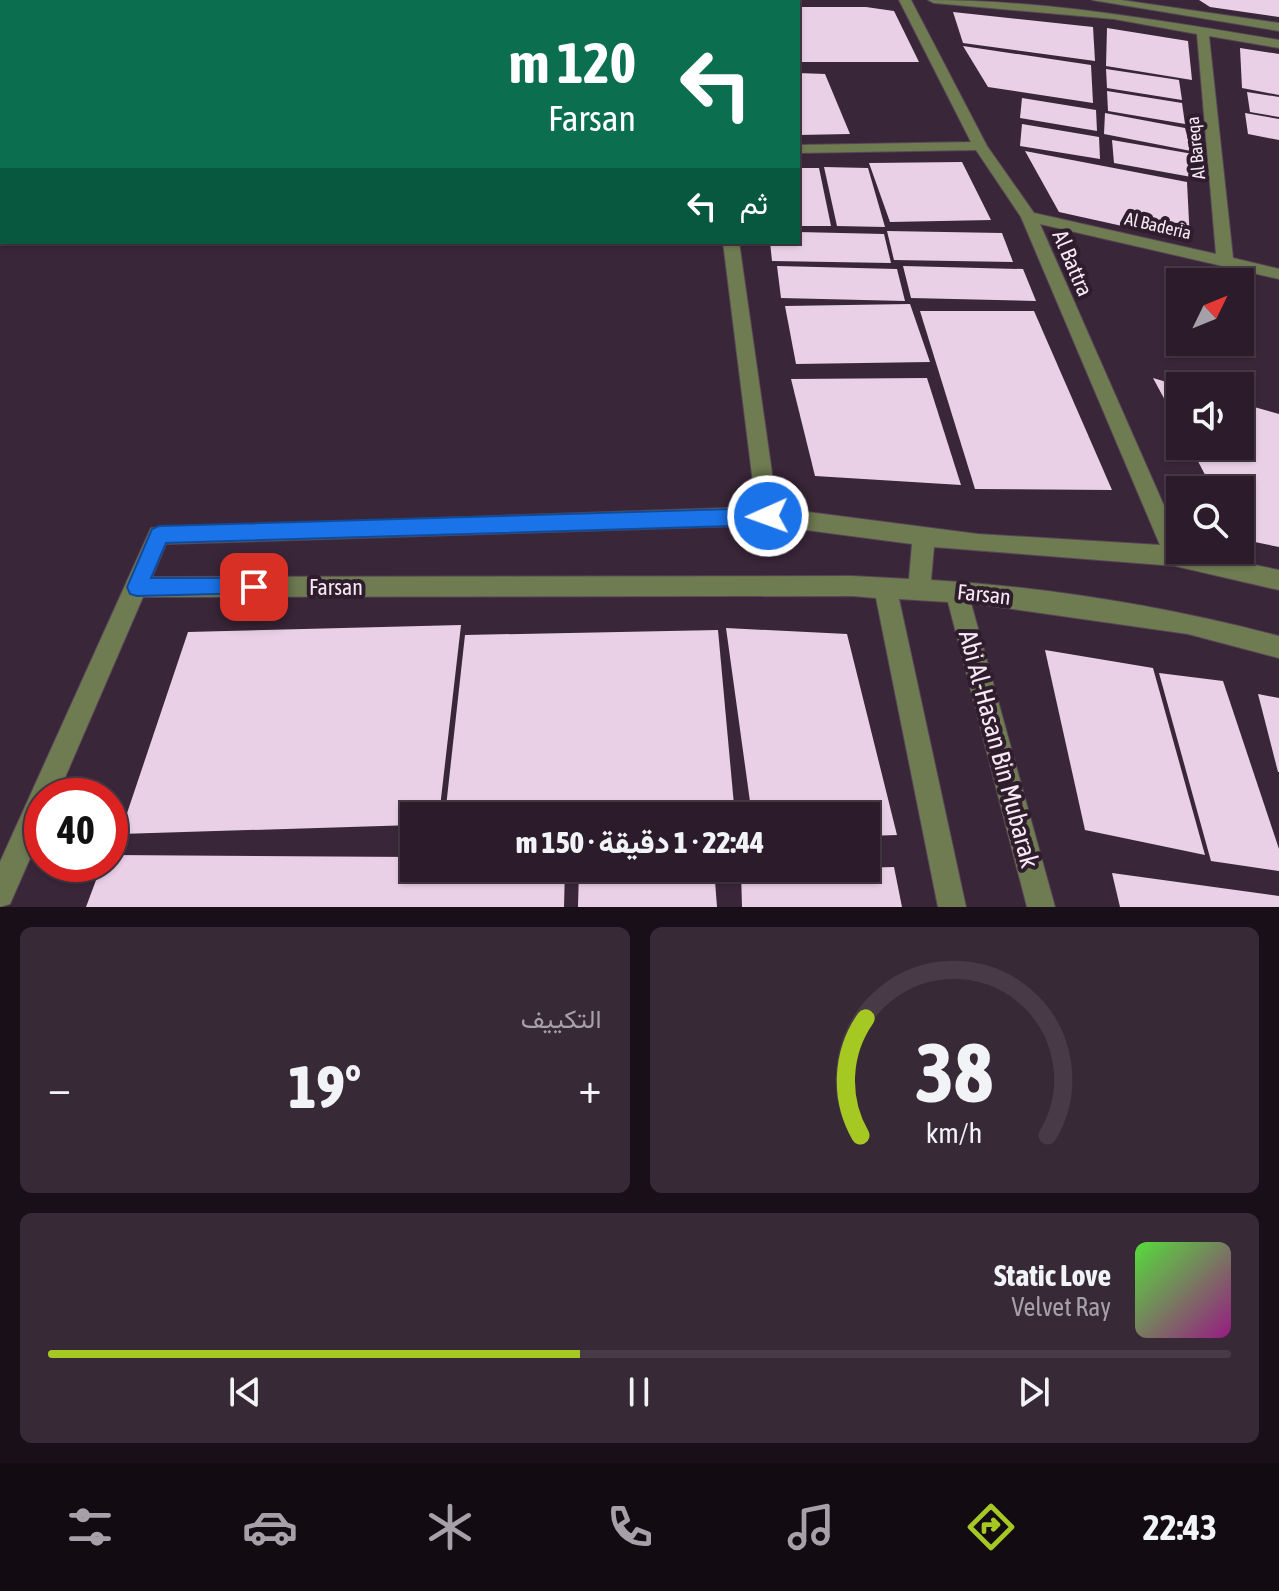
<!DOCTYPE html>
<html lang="ar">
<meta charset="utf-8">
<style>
:root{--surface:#2c1c2b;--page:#382937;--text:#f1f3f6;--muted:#a6a1a9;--line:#483a47;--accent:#a5c823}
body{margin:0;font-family:"Asap Condensed",Vazirmatn,sans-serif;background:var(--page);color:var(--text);direction:rtl;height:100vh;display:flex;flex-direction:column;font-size:30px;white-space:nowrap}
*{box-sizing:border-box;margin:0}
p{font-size:26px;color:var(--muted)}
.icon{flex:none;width:44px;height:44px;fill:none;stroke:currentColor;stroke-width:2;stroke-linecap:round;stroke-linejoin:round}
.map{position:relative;height:907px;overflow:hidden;direction:ltr}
.drawer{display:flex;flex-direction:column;gap:20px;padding:20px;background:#180f18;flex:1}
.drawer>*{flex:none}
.hud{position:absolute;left:0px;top:0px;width:800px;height:244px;box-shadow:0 2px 6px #0004,0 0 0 2px var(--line);direction:rtl;background:#0b6e4f;color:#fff;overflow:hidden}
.needle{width:52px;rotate:47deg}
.buttons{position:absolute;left:1166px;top:268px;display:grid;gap:16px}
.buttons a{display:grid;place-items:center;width:88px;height:88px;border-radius:0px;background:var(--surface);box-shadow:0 2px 6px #0004,0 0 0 2px var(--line);font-size:40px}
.speed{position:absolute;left:24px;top:778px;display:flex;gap:16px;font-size:40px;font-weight:700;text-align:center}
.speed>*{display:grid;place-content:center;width:104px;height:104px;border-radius:50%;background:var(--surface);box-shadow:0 2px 6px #0004,0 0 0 2px var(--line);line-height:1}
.speed .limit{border:12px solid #d22;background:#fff;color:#111}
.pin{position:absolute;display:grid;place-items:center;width:68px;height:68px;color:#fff;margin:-34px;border-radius:16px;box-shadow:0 4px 12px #0006}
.me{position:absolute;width:88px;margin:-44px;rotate:268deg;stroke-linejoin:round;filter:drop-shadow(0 0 6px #0008)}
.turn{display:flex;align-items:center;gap:28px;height:168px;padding:0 32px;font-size:36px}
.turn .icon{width:104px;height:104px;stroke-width:2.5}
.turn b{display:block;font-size:56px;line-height:68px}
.then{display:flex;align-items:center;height:76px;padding:0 32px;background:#0003;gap:16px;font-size:30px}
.big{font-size:60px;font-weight:800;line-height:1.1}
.drawer .widget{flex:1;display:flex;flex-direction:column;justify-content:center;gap:12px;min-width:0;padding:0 28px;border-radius:12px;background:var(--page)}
.drawer .dial{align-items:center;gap:0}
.dial svg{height:208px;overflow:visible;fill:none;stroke:var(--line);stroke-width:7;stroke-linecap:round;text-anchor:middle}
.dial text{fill:var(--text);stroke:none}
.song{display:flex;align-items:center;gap:24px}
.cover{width:96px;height:96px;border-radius:12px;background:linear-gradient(135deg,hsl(110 70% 55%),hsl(310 70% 35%))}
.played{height:8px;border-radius:4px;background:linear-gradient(90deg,var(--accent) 45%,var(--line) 45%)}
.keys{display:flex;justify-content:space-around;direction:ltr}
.heat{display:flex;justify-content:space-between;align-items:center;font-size:44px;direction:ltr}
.drawer .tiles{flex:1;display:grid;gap:20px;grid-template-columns:1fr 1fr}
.widget:last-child{grid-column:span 2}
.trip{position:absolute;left:400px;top:802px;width:480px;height:80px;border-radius:0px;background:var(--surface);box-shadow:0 2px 6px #0004,0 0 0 2px var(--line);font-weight:800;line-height:80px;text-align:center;direction:rtl}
.dock{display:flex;height:128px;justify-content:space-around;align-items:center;background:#120b11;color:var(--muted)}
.dock .icon{width:56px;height:56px}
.dock .on{color:var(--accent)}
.dock b{font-size:36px;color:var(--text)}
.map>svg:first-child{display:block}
.building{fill:#e9d0e7}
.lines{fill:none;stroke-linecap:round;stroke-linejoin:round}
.minor-casing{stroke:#584557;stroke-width:2}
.major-casing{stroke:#584557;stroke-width:2}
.minor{fill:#6f7b51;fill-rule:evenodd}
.major{fill:#afc86d;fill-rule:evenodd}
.route{fill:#1a73e8;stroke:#114b97;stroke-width:2}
.labels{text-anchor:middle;stroke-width:8;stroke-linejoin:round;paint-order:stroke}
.far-street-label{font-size:18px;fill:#f6e9f5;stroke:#2f1d2e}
.street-label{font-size:22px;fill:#f6e9f5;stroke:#2f1d2e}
.near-street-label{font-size:26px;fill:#f6e9f5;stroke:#2f1d2e}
</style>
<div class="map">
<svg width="1279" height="907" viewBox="0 0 1279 907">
<rect width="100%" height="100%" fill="#3a2639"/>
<!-- building -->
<g class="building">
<polygon points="1199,0 1279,0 1279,17 1210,7"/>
<polygon points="798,7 866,7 894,11 919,62 798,62"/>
<polygon points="953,12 1093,27 1095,61 963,43"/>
<polygon points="1107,28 1188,41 1192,80 1106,66"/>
<polygon points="963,46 1091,65 1093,103 988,87"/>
<polygon points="1240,48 1279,54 1279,95 1242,88"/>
<polygon points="1106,69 1179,80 1182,100 1107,88"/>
<polygon points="798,73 825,74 850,134 798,135"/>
<polygon points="1107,91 1182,103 1185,124 1108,111"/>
<polygon points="1247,92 1279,97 1279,117 1250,112"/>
<polygon points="1022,98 1096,110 1097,131 1020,118"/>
<polygon points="1105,113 1185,128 1191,151 1104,134"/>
<polygon points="1245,113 1279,119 1279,140 1248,134"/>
<polygon points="1022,124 1099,137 1100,159 1020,146"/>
<polygon points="1112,140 1193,154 1197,178 1114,163"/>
<polygon points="1025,151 1187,182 1190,241 1059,212"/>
<polygon points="962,162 991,220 890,222 869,163"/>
<polygon points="824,167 868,168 885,227 837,226"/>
<polygon points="798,168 819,168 831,226 798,226"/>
<polygon points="887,231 1002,233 1013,262 894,260"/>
<polygon points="798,232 884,234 891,263 772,261 770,242 798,242"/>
<polygon points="777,266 897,269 905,301 781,298"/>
<polygon points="903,266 1023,269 1036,301 911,298"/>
<polygon points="910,304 930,362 796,364 785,306"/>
<polygon points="920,311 1034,311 1112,490 975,489"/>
<polygon points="927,378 961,485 815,476 791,379"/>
<polygon points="1153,378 1180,386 1180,428"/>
<polygon points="1240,403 1279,414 1279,547 1240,539 1240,490 1213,490 1190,446 1240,446"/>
<polygon points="461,625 439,816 414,816 414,825 120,834 188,632"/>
<polygon points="726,628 847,634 897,835 866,836 866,816 752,816"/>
<polygon points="718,630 735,816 445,816 465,635"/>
<polygon points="1045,650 1153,668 1205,855 1085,830"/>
<polygon points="1159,673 1223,681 1279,849 1279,871 1211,861"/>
<polygon points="1258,694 1279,698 1279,772 1278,772"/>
<polygon points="110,855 414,857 414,868 565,868 564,907 86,907 102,864 110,864"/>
<polygon points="894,867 902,907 742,907 741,871"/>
<polygon points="579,868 714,868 717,907 578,907"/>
<polygon points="1112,873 1279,896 1279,907 1120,907"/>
</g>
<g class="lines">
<!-- minor casing -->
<g class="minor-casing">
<g id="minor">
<polygon points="140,0 185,0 138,2"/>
<polygon points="683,0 695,0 696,2 684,2"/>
<path d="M 899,0 L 911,0 L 987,146 L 1034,213 L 1216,254 L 1197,34 L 1114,19 L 934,3 L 928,0 C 1047,0 1163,21 1279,40 L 1279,48 L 1209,36 L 1233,258 L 1279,269 L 1279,279 L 1040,224 L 1180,542 L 1180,550 L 1279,570 L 1279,590 L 1175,566 L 934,547 L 931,580 C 1047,587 1165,606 1279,636 L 1279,658 L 1188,634 L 971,603 L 1055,907 L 1027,907 L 948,602 L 899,599 L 966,907 L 938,907 L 876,598 L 852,596 L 143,597 L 57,796 L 42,796 L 42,831 L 10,904 L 0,907 L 0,862 L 151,528 L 756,507 L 723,242 L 739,242 L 777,508 L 978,534 L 1160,545 L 1021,217 L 976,150 L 798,153 L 798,145 L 971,142 ZM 768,525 L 912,544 L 909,579 L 852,576 L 152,577 L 166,544 Z"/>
<polygon points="1092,0 1121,0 1279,23 1279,31"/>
</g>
</g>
<!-- major casing -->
<g class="major-casing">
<g id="major">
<polygon points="4,0 17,0 2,2"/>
<polygon points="43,0 55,0 41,2"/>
<polygon points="79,0 91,0 77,2"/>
<polygon points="113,0 125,0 111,2"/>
<polygon points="2,44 2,53 0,54 0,45"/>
<polygon points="2,89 2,98 0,99 0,90"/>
<polygon points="0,146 2,146 0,156"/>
</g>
</g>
<!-- minor -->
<use href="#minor" class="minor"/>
<!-- major -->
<use href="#major" class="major"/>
</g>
<!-- route -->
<polygon class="route" points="768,508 778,516 768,525 166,543 151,578 254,578 261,580 264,587 261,593 137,596 130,594 127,587 152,529 159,526"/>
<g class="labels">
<!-- far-street labels -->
<g class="far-street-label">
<text transform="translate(1196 148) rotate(-96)" y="6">Al Bareqa</text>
<text transform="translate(1158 226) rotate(13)" y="6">Al Baderia</text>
</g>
<!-- street labels -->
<g class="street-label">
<text transform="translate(1073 263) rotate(67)" y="8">Al Battra</text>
<text x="336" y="595">Farsan</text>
<text transform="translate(984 594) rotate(6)" y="8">Farsan</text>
</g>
<!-- near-street labels -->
<g class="near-street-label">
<text transform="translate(999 749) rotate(75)" y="9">Abi Al-Hasan Bin Mubarak</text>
</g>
</g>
</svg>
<div class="buttons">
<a><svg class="needle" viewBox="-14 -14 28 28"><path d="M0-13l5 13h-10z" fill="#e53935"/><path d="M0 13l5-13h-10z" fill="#a6a1a9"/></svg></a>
<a><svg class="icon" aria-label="sound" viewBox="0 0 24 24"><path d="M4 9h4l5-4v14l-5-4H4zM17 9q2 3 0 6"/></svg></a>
<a><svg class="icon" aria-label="search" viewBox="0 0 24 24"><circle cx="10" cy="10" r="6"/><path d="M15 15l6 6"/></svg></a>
</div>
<div class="speed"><div class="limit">40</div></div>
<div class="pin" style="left:254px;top:587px;background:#d93025"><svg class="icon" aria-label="arrive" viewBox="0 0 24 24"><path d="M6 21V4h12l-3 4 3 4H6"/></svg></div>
<svg class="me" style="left:768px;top:516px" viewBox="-20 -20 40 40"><circle r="17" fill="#1a73e8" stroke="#fff" stroke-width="3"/><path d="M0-11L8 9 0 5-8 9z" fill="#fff"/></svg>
<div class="trip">22:44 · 1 دقيقة · 150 m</div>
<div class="hud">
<div class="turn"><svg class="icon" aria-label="left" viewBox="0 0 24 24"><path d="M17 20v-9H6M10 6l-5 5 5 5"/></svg><div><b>120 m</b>Farsan</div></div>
<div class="then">ثم<svg class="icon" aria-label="left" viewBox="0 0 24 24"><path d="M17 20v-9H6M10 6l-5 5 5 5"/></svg></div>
</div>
</div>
<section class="drawer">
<div class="tiles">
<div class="widget dial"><svg viewBox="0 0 100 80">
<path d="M14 69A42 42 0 1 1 86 69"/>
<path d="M14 69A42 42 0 0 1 16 24" stroke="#a5c823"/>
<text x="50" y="56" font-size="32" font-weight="700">38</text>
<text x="50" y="72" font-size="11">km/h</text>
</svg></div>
<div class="widget"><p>التكييف</p>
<div class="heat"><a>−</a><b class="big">19°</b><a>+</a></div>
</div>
<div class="widget">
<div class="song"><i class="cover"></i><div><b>Static Love</b><p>Velvet Ray</p></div></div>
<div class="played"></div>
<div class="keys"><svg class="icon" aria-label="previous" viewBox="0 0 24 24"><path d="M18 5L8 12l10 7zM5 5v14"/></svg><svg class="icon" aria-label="pause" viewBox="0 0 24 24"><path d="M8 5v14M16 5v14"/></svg><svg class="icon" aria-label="next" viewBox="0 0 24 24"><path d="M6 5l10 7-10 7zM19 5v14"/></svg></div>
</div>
</div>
</section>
<nav class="dock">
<b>22:43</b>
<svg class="icon on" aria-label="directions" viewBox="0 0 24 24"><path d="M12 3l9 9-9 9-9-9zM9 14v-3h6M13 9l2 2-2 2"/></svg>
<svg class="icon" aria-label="music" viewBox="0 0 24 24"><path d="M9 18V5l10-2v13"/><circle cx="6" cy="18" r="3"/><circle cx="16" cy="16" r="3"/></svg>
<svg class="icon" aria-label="phone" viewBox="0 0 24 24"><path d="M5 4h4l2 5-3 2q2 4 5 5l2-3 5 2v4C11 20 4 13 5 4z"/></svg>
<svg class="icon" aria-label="climate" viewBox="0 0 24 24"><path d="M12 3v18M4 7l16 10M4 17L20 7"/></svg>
<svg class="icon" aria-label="car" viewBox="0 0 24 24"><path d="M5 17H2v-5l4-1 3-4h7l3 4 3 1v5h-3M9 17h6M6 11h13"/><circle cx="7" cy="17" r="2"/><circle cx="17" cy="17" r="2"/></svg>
<svg class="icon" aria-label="filters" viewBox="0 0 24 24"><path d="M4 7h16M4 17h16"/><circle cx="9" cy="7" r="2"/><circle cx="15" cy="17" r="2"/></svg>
</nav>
